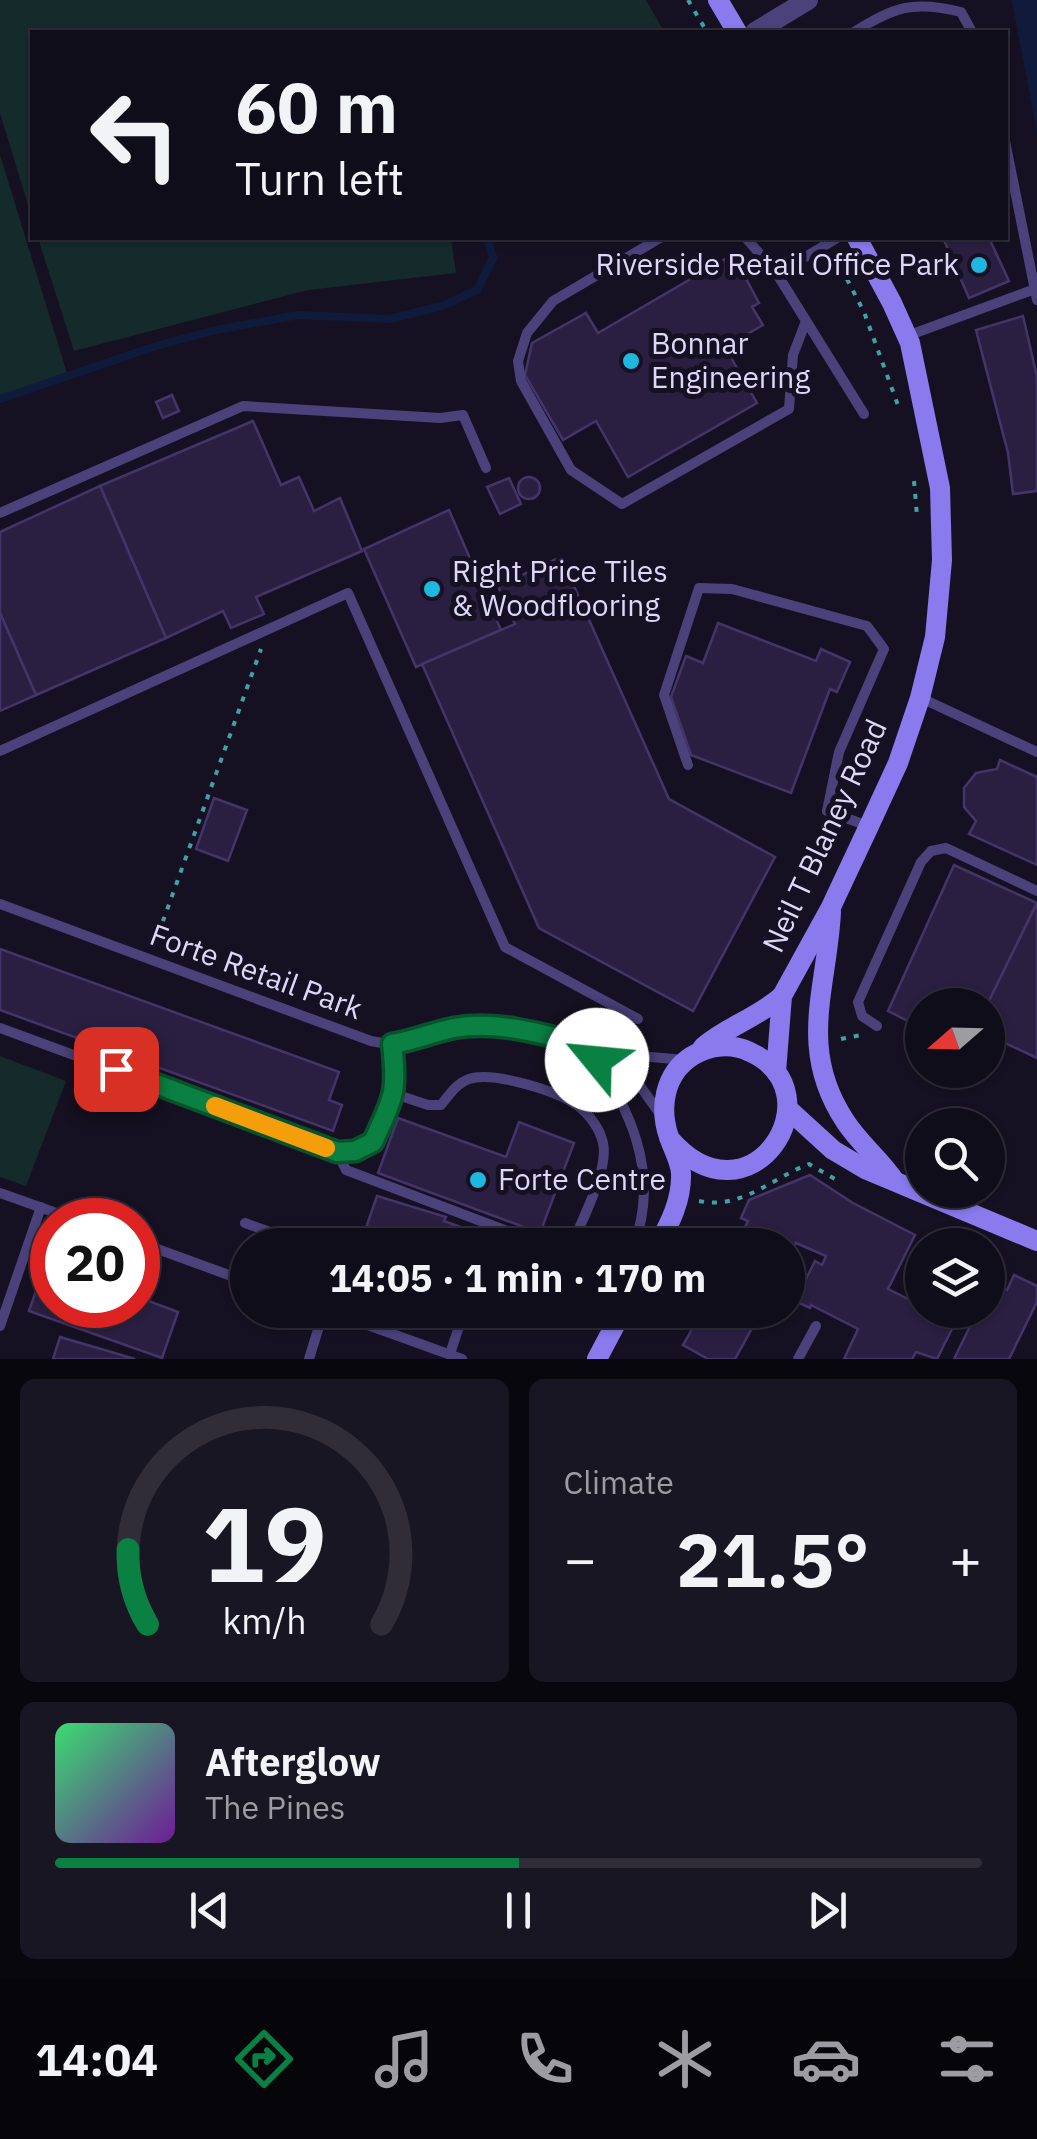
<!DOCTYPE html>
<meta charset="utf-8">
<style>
:root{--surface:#100d1a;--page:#191623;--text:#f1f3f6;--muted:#9c9ca2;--line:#302d39;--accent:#0b8043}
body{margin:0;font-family:"IBM Plex Sans",sans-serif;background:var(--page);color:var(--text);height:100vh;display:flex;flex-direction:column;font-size:38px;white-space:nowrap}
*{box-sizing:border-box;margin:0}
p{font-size:32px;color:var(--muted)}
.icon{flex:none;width:55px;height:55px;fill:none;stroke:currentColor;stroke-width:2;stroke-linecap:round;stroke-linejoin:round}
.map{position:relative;height:1359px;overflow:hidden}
.details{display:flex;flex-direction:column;gap:20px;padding:20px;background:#09070e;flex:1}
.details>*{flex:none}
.guide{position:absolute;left:30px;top:30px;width:978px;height:210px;border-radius:0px;box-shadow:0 2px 8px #0004,0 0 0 2px var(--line);background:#100d1a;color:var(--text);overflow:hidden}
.needle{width:65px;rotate:250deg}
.controls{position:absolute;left:905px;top:988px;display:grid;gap:20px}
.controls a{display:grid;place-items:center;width:100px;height:100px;border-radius:50%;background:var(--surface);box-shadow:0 2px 8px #0004,0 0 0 2px var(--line);font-size:50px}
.speed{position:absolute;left:30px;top:1198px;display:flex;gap:20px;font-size:50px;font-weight:700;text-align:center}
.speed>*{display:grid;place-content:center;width:130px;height:130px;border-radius:50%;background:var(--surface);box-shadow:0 2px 8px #0004,0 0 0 2px var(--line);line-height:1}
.speed .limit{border:15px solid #d22;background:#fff;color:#111}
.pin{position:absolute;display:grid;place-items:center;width:85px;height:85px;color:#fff;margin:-42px;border-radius:20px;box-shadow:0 5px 15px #0006}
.me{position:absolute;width:110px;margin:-55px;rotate:298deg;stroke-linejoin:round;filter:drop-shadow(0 0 8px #0008)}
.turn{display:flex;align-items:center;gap:35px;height:210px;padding:0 40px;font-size:45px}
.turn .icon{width:130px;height:130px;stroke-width:2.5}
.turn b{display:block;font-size:70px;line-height:85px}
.big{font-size:75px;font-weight:700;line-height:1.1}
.details .card{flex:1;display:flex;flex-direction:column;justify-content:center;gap:15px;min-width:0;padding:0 35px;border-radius:15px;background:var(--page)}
.details .dial{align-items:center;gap:0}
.dial svg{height:260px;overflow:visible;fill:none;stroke:var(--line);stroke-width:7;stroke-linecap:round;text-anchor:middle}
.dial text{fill:var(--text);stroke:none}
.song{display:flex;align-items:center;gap:30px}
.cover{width:120px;height:120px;border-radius:15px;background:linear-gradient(135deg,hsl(140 70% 55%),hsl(280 70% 35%))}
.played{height:10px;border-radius:5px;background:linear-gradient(90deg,var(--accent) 50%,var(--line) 50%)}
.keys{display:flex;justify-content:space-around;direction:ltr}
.heat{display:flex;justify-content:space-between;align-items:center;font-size:55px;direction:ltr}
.details .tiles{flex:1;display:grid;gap:20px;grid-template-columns:1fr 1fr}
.card:last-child{grid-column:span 2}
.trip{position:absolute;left:230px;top:1228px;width:575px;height:100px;border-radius:50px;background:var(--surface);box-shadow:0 2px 8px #0004,0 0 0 2px var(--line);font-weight:700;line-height:100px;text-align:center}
.tab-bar{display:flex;height:160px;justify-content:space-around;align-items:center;background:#06050a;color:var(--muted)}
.tab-bar .icon{width:70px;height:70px}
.tab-bar .current{color:var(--accent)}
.tab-bar b{font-size:45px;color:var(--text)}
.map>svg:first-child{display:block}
.green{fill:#152a2b}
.water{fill:#101b3c}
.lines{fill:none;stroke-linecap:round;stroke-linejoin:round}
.stream{stroke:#101b3c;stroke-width:8}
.building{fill:#2a1f41;stroke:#45346a;stroke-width:2.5}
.path{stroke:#3ea2a7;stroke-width:4;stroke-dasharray:5 8;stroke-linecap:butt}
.service{stroke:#4b427b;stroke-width:10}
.minor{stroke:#4b427b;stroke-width:20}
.secondary{stroke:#8a7aee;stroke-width:20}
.route-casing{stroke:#07532c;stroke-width:25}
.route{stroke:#0b8043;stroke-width:18}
.slow{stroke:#f59e0b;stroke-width:18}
.poi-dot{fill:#1db7e0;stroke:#161122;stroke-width:4}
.labels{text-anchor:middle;stroke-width:10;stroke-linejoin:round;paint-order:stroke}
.poi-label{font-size:30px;fill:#dfd7fa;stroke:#161122;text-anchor:start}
.street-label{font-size:30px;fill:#dfd7fa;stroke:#161122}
</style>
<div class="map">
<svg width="1037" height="1359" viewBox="0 0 1037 1359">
<rect width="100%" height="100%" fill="#161122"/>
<!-- green -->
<g class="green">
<polygon points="0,0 646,0 662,28 645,32 32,32 32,218 0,113"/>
<polygon points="0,155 67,373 0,399"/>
<polygon points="38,238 451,238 456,273 308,290 74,351"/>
<polygon points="0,1056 66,1081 26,1186 0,1177"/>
</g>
<!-- water -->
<polygon class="water" points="1012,0 1037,0 1037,133"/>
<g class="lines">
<!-- stream -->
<polyline class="stream" points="0,399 156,346 216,330 298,315 390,319 442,306 477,290 493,258 488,238"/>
</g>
<!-- building -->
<g class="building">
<polygon points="943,238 989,238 1009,281 969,298"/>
<polygon points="725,259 735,277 743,273 759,303 752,307 763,325 725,347 757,403 628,477 596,421 563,440 525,375 532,343 586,313 598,333"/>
<polygon points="1023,316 1037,377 1037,491 1013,494 1008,453 976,330"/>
<polygon points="172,395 179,411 163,418 156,402"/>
<polygon points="253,421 281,485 299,477 314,511 340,498 362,551 256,597 264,614 231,628 223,611 166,638 100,486"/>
<circle cx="529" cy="488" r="11"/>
<polygon points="509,478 521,504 500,514 487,487"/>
<polygon points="100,486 166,638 36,695 0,613 0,532"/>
<polygon points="449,510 501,630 416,667 364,549"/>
<polygon points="561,557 669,799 775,857 693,1011 539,928 422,664 515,624 498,586"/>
<polygon points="0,613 36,695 0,711"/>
<polygon points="718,623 816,661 821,649 850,662 837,692 830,689 791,793 691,755 671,697 686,656 703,663"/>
<polygon points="1000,760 1037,777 1037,865 969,834 976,821 964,807 964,788 976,773 997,769"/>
<polygon points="214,798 247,810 228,861 196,849"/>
<polygon points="954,865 1037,903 987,1005 922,1005 922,1028 888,1011"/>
<polygon points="1037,903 1037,1058 988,1035 987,1005"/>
<polygon points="0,949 339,1072 329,1100 342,1105 333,1131 0,1010"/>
<polygon points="398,1118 506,1157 519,1122 574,1143 540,1233 378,1173"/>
<polygon points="810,1175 853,1203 915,1235 888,1289 922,1306 922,1310 931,1310 955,1323 937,1359 916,1352 912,1359 844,1359 858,1329 811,1305 810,1308 795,1301 815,1261 822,1265 826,1256 796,1243 792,1252 788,1250 788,1245 778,1245 744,1229 748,1221 741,1218 749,1200"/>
<polygon points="377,1196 446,1217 444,1221 510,1245 360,1245"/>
<polygon points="45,1265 52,1267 52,1305 138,1305 138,1297 178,1312 162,1358 29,1311"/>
<polygon points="1014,1275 1037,1286 1037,1302 1009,1359 954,1359 978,1310 988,1310 988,1291 992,1282 1007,1290"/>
<polygon points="703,1310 762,1310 735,1359 708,1359 683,1345"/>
<polygon points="60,1337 135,1359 53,1359"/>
</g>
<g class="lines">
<!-- path -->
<g class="path">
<polyline points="688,0 707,32"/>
<polyline points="835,256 864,312 899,408"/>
<polyline points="914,481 917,516"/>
<polyline points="154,946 261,649"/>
<polyline points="841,1039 861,1035"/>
<path d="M 699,1201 C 741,1210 772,1178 809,1164 L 840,1182"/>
</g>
<!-- service -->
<g class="service">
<path d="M 854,32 C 894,7 913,0 961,12 L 972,32"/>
<polyline points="1005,141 1037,300"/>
<polyline points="660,238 553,301 527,333 518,361 521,381 571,470 622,504 789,409 793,355 806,321"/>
<polyline points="746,238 777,274 864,414"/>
<polyline points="777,274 837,238"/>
<polyline points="907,336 1035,289"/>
<polyline points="0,513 243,406 440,418 463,415 486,468"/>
<polyline points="921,698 1037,752"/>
<polyline points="0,751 348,593 505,947 638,1019"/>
<polyline points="688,765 664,695 699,588 732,589 867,626 884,649 839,752 827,811 868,826"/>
<polyline points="0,904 371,1041 393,1045 453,1028 472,1027 536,1032 617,1054 685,1060"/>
<polyline points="877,1026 862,1016 858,1002 921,862 931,851 946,848 1037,891"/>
<polyline points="0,1028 337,1152 355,1151 373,1142 395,1094 397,1082 393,1045"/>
<path d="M 588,1046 C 629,1107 661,1171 634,1245"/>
<polyline points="618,1055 660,1114"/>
<path d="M 395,1094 L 428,1105 L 441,1105 C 449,1095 457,1083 469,1079 C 493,1071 558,1091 578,1106 C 590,1115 600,1129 603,1143 C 609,1170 582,1219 572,1245"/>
<polyline points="337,1152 346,1170 544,1245"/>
<polyline points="0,1193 76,1220"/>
<polyline points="245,1223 306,1245"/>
<polyline points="138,1242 248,1282"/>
<polyline points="326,1310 462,1359"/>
<polyline points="0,1326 41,1207"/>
<polyline points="450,1354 464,1311"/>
<polyline points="309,1359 324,1310"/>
<polyline points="798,1359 816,1326"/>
</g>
<!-- minor -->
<polyline class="minor" points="755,32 808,0"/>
<!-- secondary -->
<g class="secondary">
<polyline points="718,0 737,32"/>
<path d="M 831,912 C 827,989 797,1048 845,1121 C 859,1143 880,1159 894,1180"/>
<path d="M 703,1047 C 727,1026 756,1019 782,996"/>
<polyline points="776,1072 782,996 831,907 869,826 898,763 920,698 935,637 942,560 940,488 910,343 892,303 857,238"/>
<polyline points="788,1109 833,1150 865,1169 1037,1241"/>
<path d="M 658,1245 C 670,1223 682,1200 681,1173 C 680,1161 673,1149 669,1137 C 659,1108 664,1074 692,1056 C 710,1045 732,1043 750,1052 C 840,1093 749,1232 669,1138"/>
<polyline points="597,1359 623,1310"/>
</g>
</g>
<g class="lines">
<!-- route casing -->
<g class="route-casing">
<path id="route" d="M 116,1069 L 337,1152 L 355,1151 L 373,1142 C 393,1098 398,1094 392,1044 C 413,1041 433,1032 454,1028 C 498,1020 546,1035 588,1046 L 597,1060"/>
</g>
<!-- route -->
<use href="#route" class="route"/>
<!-- slow -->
<polyline class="slow" points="215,1106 326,1148"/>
</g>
<!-- markers -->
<g class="poi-dot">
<circle cx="979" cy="265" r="10"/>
<circle cx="631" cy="361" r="10"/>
<circle cx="432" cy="589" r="10"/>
<circle cx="478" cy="1180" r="10"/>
</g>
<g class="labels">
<!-- poi labels -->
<g class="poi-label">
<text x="959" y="275" text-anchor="end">Riverside Retail Office Park</text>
<text x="651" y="354">Bonnar<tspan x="651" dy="34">Engineering</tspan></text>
<text x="452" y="582">Right Price Tiles<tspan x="452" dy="34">&amp; Woodflooring</tspan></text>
<text x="498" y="1190">Forte Centre</text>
</g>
<!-- street labels -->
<g class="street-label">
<text transform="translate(825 836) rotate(-65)" y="10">Neil T Blaney Road</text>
<text transform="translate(256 972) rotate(20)" y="10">Forte Retail Park</text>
</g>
</g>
</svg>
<div class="controls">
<a><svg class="needle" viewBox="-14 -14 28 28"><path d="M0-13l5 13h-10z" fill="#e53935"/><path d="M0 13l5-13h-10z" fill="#9c9ca2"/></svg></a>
<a><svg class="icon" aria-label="search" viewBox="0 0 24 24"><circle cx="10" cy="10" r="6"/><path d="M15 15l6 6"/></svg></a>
<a><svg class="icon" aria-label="layers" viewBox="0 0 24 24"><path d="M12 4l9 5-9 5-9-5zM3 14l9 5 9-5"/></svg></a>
</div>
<div class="speed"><div class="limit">20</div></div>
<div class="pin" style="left:116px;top:1069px;background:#d93025"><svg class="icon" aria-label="arrive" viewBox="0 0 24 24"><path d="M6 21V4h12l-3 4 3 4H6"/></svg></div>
<svg class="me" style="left:597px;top:1060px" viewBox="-20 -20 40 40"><circle r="19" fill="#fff"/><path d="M0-13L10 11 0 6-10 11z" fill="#0b8043"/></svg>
<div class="trip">14:05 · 1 min · 170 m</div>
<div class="guide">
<div class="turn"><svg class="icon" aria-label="left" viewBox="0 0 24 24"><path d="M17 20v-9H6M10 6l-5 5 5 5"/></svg><div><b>60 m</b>Turn left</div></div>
</div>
</div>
<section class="details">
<div class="tiles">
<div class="card dial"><svg viewBox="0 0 100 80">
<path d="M14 69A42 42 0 1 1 86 69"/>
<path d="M14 69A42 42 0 0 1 8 46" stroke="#0b8043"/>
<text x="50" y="56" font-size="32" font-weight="700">19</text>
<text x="50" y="72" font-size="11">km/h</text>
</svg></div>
<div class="card"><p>Climate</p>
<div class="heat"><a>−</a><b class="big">21.5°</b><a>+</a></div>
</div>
<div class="card">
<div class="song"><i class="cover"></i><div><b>Afterglow</b><p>The Pines</p></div></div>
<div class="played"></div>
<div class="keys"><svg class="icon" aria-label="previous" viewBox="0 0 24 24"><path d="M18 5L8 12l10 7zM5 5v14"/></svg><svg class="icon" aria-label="pause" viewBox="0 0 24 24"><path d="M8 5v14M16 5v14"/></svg><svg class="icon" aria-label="next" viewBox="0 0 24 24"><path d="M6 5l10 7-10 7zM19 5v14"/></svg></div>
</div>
</div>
</section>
<nav class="tab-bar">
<b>14:04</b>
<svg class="icon current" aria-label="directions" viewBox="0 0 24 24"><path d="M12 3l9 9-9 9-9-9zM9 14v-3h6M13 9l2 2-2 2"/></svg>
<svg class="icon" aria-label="music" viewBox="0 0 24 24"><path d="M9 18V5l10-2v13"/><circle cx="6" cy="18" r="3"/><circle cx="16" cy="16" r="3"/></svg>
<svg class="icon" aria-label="phone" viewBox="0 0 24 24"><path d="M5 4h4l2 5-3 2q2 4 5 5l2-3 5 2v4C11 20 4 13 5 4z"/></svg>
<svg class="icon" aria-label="climate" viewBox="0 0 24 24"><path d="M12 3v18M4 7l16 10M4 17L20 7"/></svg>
<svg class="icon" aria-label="car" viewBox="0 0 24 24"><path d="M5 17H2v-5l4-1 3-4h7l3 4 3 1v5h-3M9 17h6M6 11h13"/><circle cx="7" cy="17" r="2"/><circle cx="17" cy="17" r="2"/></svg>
<svg class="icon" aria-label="filters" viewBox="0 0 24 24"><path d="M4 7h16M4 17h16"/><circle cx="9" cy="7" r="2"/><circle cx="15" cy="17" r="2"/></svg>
</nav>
